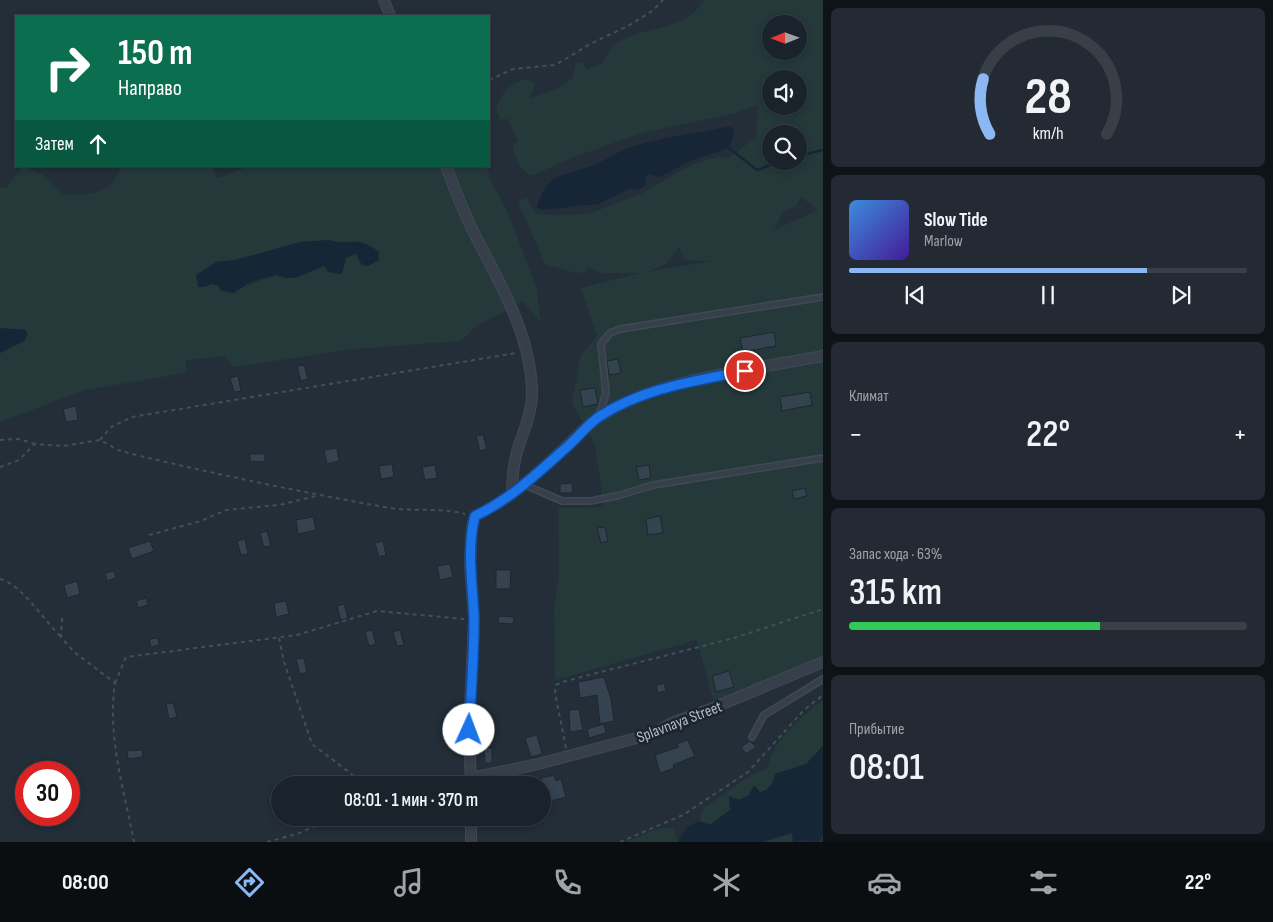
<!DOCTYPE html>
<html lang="ru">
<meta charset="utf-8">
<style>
:root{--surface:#1a222b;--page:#232a33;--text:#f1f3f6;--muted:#9fa4a9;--line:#383f47;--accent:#8bb8f2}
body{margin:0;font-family:"Sofia Sans Condensed",sans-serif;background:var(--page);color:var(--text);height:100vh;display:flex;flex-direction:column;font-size:19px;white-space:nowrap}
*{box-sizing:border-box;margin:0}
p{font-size:16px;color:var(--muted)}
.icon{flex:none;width:28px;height:28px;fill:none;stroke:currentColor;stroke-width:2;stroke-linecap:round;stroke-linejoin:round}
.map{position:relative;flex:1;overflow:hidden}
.drawer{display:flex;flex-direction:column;gap:8px;padding:8px;background:#0e1318;width:450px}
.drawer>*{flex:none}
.banner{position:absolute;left:15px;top:15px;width:475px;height:152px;border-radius:0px;box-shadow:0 2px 8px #0003,0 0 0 1px var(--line);background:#0b6e4f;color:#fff;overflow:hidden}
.needle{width:32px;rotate:269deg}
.tools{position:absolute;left:762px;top:15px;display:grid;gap:10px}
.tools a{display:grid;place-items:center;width:45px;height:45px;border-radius:50%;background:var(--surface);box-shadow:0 2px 8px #0003,0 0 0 1px var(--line);font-size:25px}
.speed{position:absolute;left:15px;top:761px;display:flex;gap:10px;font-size:25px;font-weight:700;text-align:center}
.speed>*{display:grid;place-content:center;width:65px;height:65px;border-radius:50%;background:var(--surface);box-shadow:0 2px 8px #0003,0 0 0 1px var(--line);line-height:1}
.speed .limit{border:8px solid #d22;background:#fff;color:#111}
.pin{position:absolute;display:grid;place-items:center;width:42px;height:42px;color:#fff;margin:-21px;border:2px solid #fff;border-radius:50%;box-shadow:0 1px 5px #0007}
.me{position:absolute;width:55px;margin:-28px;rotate:2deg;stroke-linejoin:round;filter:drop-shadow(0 0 4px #0008)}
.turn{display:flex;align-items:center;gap:18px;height:105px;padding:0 20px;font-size:22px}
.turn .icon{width:65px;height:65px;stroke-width:2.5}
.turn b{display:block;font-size:35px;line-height:42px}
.then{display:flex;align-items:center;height:48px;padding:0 20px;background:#0003;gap:10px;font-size:19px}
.big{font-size:38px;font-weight:600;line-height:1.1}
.drawer .widget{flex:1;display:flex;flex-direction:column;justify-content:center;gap:8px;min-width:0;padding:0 18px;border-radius:8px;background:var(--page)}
.drawer .dial{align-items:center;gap:0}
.dial svg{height:130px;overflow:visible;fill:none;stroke:var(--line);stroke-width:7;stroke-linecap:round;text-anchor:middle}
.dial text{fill:var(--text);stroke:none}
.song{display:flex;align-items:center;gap:15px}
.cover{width:60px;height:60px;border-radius:8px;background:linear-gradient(135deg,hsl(210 70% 55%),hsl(260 70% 35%))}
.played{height:5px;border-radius:2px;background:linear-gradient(90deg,var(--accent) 75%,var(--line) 75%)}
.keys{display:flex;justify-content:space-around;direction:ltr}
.heat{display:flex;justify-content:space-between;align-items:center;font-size:28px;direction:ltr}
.charge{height:8px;border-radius:4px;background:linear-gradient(90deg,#34c759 63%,var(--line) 0)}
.trip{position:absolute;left:271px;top:776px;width:280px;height:50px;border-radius:25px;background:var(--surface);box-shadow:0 2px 8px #0003,0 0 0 1px var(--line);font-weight:600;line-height:50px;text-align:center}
.dock{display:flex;height:80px;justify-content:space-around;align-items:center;background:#0a0e11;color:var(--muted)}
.dock .icon{width:35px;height:35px}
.dock .active{color:var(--accent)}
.dock b{font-size:22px;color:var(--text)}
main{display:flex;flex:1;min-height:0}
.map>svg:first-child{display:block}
.green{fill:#25393a;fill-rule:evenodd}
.water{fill:#172636}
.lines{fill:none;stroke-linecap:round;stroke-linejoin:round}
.stream{stroke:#172636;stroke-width:2.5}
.building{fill:#354250;stroke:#1e2730}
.service-casing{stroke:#404953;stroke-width:8}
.minor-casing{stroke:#404953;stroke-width:12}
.path{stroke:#3e5253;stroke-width:2;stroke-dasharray:4 4;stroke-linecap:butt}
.service{stroke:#37404a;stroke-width:5}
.minor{stroke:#37404a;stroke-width:10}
.route-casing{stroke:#114b97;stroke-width:12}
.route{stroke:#1a73e8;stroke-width:9}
.labels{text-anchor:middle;stroke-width:5;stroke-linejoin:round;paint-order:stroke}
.street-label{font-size:16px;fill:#b2bbc6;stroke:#1c252e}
</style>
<main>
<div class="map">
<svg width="823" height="842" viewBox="0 0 823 842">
<rect width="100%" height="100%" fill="#232e39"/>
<!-- green -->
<g class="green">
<path d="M 704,0 L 823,0 L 823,656 L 714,703 L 697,640 L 555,680 L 554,606 L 559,577 L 559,553 L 558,508 L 604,507 L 595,445 L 572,403 L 581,355 L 597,336 L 581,288 L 640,273 L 601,273 L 587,267 L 584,273 L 572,272 L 545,264 L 518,202 L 526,197 L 537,214 L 571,215 L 591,213 L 640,194 L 693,164 L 717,157 L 729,158 L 757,136 L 758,105 L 736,113 L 642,133 L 571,158 L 532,176 C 519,170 515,158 513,145 L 518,141 L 508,119 L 500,119 L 496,109 C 503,91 508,84 527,79 L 536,84 L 529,99 L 552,91 L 572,79 L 576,63 L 581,62 L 587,69 L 603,63 C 621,17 679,42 704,0 ZM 771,24 L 799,24 L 799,51 L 771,51 ZM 771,79 L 799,79 L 799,106 L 771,106 ZM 771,134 L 799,134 L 799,161 L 771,161 ZM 801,197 L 818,210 L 774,230 L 783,212 L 796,206 ZM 679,247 L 684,260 L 711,261 L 647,272 L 666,264 Z"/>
<path d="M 23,166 L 44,175 L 63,194 C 90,195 111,196 121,166 L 212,166 L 217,178 L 250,166 L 488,166 L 490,179 L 508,213 L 537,289 L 540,322 L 523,302 L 478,325 L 461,341 L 354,349 L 234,367 L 224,356 L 186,360 L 186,373 L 85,390 L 0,422 L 0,353 L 24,341 L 25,330 L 0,328 L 0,188 L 7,187 ZM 329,240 C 350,247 357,234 379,253 L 362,265 L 356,254 L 286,278 L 276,275 L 239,288 L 211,284 L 216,262 L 235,260 L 296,245 Z"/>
<path d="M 823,700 L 823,746 L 806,764 L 775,774 C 770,795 757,792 739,800 L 729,796 L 730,810 L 710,825 L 699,821 L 704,808 L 753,774 L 767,769 C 773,740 801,717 823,700 Z"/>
<polygon points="673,827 678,842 626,842 654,830"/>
<polygon points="792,833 793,842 762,842"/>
</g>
<!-- water -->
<g class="water">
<path d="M 726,127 L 731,127 L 735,130 L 729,148 L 690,161 L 660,177 L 648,174 L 645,179 L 646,185 L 637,190 L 629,189 L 597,205 C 591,202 553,211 539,209 L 537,207 C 547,171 563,177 591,166 C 604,161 615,153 629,148 C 660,137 694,134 726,127 Z"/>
<path d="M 329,240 C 350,247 356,234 379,252 L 379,260 L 368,266 L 362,265 L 356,254 L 346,258 L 342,274 L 328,272 L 324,266 L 296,278 L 286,278 L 276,275 L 250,282 L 234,293 L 221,291 L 218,286 L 212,284 L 205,287 L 198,287 L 196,275 L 216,262 L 235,260 L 300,242 Z"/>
<polygon points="0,328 25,330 28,334 24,341 0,353"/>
<path d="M 823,746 L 823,835 L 817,842 L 805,840 L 793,842 L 792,833 L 762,842 L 678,842 L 687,827 L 699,821 L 710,825 L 730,810 L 729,796 L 739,800 L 749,795 L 754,785 L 760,792 C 771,789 773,784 775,774 L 806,764 Z"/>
</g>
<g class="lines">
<!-- stream -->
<g class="stream">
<polyline points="729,148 757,170 782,161"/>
<polyline points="799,156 823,150"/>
</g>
</g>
<!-- building -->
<g class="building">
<polygon points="774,332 776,346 743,352 740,338"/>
<polygon points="618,359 621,373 609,375 607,361"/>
<polygon points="304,365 308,379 301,381 297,366"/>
<polygon points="238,376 241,391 234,392 230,378"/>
<polygon points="595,388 598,404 583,407 580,390"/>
<polygon points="810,392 812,405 782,411 780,397"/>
<polygon points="76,406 78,420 66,422 63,409"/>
<polygon points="483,435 487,449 480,451 476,436"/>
<polygon points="337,448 339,461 327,464 324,450"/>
<polygon points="250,454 265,454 265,462 250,461"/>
<polygon points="392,464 394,477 381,479 379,466"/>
<polygon points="435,465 437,478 425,480 422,467"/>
<polygon points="649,465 651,478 639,480 636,467"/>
<polygon points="572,483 573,493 560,493 560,484"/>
<polygon points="805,488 807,496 794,499 792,491"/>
<polygon points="660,516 663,533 648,535 646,519"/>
<polygon points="313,517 316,530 298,534 296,520"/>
<polygon points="605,527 608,541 601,543 597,528"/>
<polygon points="267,531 271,546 264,547 260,533"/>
<polygon points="245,539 248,554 241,555 237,541"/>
<polygon points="150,541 154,551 132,559 128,548"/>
<polygon points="383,541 386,555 379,557 375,543"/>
<polygon points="450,564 453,577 440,580 437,566"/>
<polygon points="496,570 511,570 510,589 496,589"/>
<polygon points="114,571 116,578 107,581 105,573"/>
<polygon points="77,581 80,594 67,598 64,585"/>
<polygon points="146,598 148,605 138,608 136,601"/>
<polygon points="286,601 289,614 276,617 274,603"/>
<polygon points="344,604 348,618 341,620 337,606"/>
<polygon points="499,616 514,617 513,624 498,623"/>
<polygon points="372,630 376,644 369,646 365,632"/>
<polygon points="400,630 404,645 397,646 393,632"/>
<polygon points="158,638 159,645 151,647 149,639"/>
<polygon points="304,658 307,672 300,674 296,659"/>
<polygon points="729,671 734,687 716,692 712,676"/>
<polygon points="604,677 611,699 614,721 600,724 597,695 580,698 578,682"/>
<polygon points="664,683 666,691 658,693 656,685"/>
<polygon points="173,703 177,717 169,719 166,704"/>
<polygon points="579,709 583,730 570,732 569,710"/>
<polygon points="604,724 606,733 589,738 587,729"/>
<polygon points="537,735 542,754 531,757 525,738"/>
<polygon points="688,740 695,756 673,765 674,768 660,773 655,755 679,747 677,744"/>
<polygon points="750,741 756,747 746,754 741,747"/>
<polygon points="484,748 492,748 492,763 485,763"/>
<polygon points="142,750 143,757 128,759 127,751"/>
<polygon points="554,775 556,781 561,779 566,797 547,802 541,778"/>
</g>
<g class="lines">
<!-- service casing -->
<g class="service-casing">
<g id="service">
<polyline points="599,416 606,393 601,344 610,333 620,329 823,297"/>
<polyline points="525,485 562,501 590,501 617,496 653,485 823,458"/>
<polyline points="752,737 764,715 823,679"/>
</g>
</g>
<!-- minor casing -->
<g class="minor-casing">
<g id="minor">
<polyline points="384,0 390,16"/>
<path d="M 446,166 C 455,190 464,214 476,237 C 501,285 530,334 532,390 C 533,412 523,431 517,452 C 513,466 512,479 512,494"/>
<polyline points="471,778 534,765 652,734 672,723 708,710 823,662"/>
<path d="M 471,785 L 469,730 L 474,620 L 470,565 L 472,527 L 475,516 C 511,499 539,472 568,445 C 578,436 588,424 599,417 C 656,379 756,369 823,356"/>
<polyline points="471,842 471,818"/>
</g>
</g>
<!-- path -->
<g class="path">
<polyline points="489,80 513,69 554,65 564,60 590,44 630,25 652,11 663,0"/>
<polyline points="0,440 19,439 35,444"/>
<polyline points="100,440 111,427 132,417 516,353"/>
<path d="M 0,467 L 19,460 L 35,444 L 63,446 L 100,440 L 118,450 L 136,455 C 220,475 305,493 390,508 C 417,512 438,507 465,514"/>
<polyline points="149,535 201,521 226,510 279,505 316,496"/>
<path d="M 0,579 C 21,584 44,620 61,637"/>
<path d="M 62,618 L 61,637 L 74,652 L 115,683 C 107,736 124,790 134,842"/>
<polyline points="279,638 284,662 312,744 366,785"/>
<polyline points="115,683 126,657 297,635 377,611 464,619"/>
<polyline points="566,748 555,693 556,685 562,682 734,638 823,609"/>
<polyline points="443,785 463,780"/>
<polyline points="267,842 300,833 331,818"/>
<polyline points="620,842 683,815 748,772 804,710 823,695"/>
</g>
<!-- service -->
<use href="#service" class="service"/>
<!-- minor -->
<use href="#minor" class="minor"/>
</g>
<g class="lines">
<!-- route casing -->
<g class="route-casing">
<path id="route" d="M 469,730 C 471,693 474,656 474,619 C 473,585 466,550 475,516 C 511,499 539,472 569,445 C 579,436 588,424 600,416 C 644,388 695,381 745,371"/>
</g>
<!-- route -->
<use href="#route" class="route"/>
</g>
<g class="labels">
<!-- street labels -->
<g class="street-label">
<text transform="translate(679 721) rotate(-21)" y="6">Splavnaya Street</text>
</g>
</g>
</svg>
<div class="tools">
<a><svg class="needle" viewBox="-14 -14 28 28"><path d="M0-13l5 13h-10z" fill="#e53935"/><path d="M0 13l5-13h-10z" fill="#9fa4a9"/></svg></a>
<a><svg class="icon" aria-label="sound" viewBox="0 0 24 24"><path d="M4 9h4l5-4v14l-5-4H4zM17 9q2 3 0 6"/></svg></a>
<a><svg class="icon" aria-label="search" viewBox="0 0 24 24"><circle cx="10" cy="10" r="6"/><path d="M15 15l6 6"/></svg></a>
</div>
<div class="speed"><div class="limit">30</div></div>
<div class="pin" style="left:745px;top:371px;background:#d93025"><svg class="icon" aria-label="arrive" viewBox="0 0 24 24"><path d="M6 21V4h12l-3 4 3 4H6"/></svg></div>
<svg class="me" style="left:469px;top:730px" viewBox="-20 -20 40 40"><circle r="19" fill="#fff"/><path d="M0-13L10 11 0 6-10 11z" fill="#1a73e8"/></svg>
<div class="trip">08:01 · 1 мин · 370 m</div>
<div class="banner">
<div class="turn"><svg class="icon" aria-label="right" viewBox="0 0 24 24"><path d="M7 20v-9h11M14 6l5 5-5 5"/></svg><div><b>150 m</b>Направо</div></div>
<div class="then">Затем<svg class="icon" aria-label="ahead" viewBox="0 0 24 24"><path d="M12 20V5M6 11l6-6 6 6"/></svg></div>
</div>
</div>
<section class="drawer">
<div class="widget dial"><svg viewBox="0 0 100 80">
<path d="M14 69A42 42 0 1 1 86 69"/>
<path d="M14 69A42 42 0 0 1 10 35" stroke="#8bb8f2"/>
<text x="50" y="56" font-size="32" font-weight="700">28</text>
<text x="50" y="72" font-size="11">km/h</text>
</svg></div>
<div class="widget">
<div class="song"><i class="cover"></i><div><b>Slow Tide</b><p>Marlow</p></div></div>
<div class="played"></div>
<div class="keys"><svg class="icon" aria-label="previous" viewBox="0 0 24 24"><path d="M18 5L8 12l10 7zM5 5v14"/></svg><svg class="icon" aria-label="pause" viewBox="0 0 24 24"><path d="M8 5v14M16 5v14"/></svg><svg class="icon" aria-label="next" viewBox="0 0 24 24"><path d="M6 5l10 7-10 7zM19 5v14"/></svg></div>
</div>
<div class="widget"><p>Климат</p>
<div class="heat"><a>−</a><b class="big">22°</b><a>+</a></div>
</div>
<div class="widget"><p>Запас хода · 63%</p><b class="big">315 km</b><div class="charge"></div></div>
<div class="widget"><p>Прибытие</p><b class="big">08:01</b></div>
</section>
</main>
<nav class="dock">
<b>08:00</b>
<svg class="icon active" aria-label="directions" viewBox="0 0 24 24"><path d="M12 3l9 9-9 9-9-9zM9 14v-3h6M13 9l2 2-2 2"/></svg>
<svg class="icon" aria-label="music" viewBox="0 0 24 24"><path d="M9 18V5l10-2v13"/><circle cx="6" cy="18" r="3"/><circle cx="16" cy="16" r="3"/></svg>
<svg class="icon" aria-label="phone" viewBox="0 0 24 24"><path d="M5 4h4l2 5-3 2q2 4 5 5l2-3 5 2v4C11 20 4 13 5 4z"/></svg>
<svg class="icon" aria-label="climate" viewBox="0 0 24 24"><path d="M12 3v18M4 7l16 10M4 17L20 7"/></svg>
<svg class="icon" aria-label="car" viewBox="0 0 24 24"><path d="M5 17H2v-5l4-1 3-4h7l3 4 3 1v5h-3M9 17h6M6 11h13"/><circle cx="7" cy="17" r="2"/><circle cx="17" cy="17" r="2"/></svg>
<svg class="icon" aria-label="filters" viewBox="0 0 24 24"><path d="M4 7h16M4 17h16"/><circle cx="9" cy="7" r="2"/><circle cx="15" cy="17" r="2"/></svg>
<b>22°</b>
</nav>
